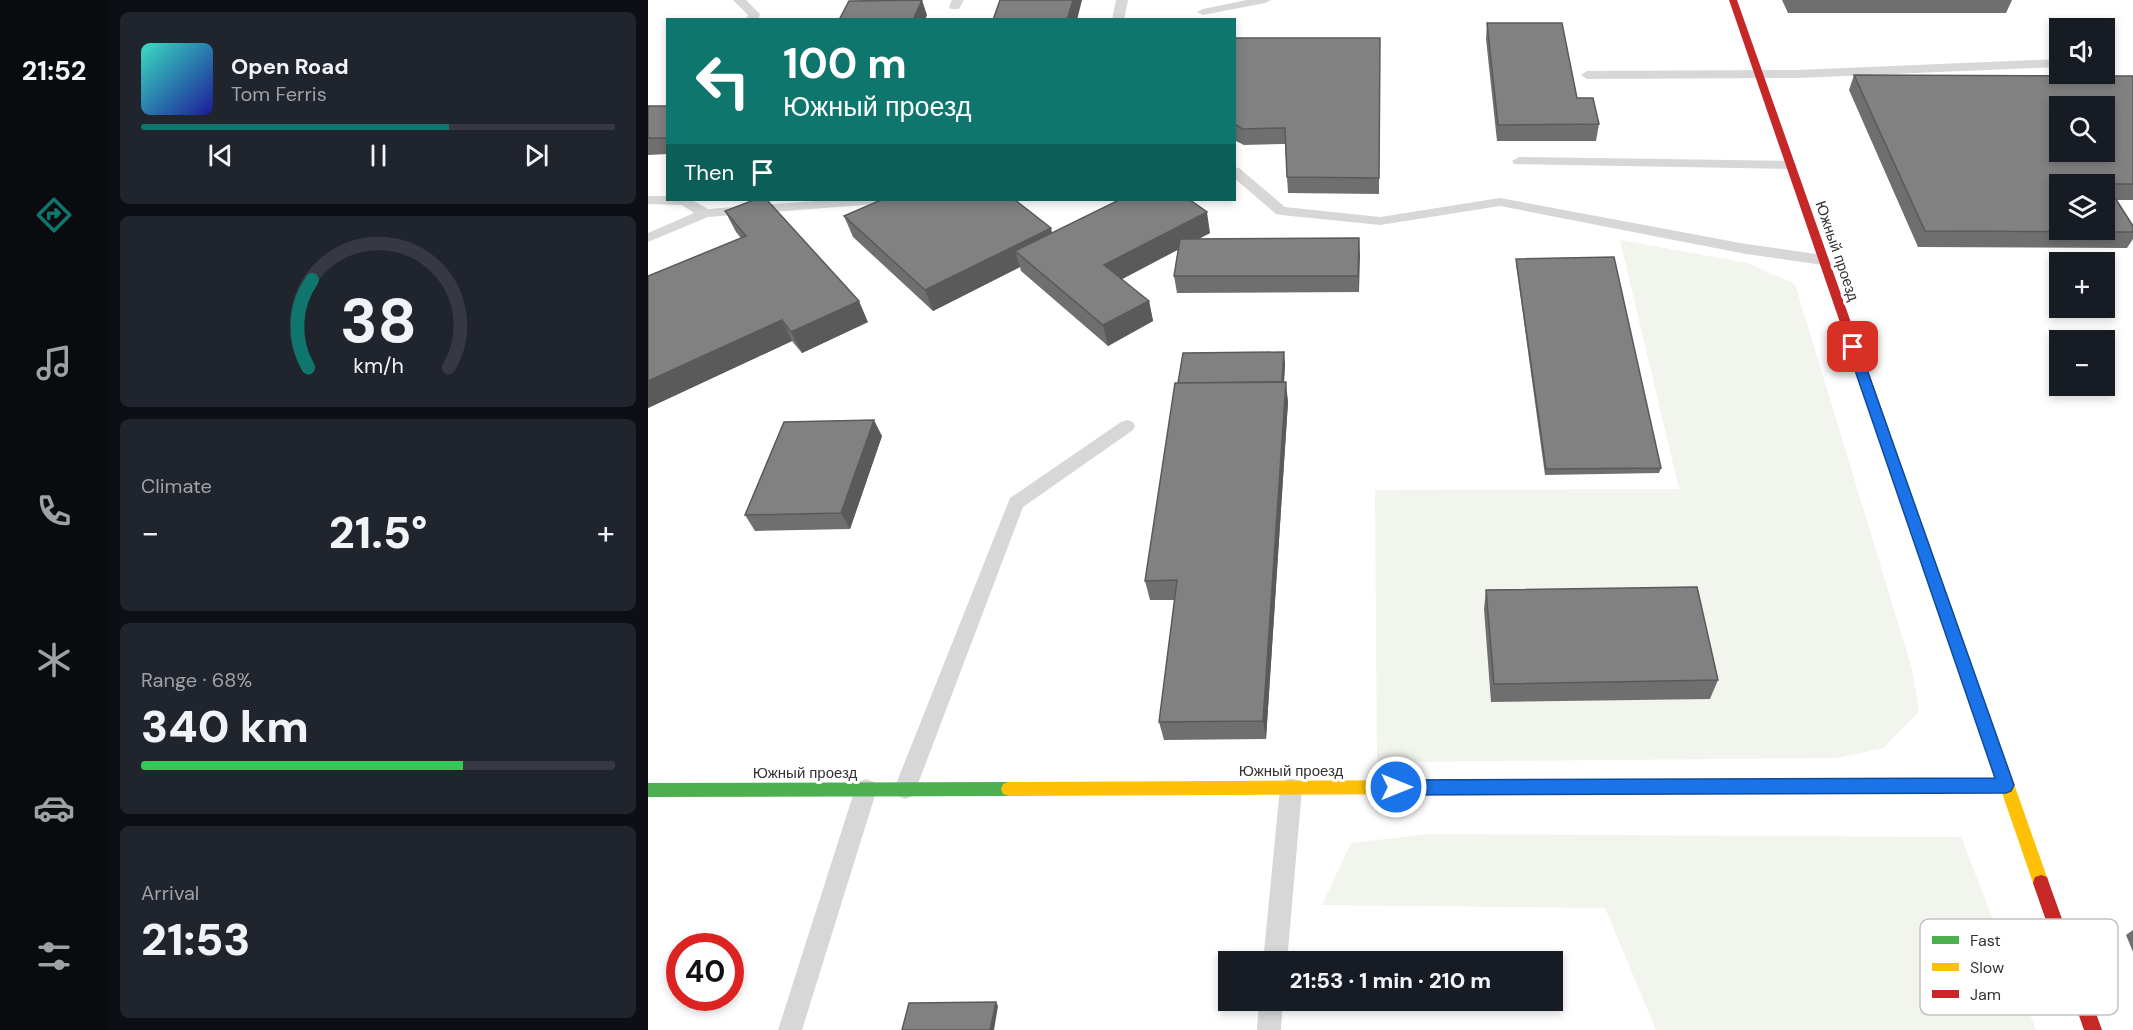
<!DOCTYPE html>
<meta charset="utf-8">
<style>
:root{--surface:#171b24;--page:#20242c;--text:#f1f3f6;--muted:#9ea1a6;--line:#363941;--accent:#0f766e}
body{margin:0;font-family:"DM Sans",sans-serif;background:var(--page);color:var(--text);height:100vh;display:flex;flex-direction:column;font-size:22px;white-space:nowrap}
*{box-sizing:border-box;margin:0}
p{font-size:20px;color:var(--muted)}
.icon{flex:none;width:33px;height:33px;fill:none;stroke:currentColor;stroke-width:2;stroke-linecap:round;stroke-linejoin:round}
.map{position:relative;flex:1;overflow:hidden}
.drawer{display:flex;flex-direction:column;gap:12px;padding:12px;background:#0d0f14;width:540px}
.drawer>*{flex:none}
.guide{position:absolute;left:18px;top:18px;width:570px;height:183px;border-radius:0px;box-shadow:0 3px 9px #0003;background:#0f766e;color:#fff;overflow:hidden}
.controls{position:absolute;left:1401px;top:18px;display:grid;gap:12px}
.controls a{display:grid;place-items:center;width:66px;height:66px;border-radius:0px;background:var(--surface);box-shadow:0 3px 9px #0003;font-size:30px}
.speed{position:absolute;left:18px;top:933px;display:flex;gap:12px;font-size:30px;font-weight:700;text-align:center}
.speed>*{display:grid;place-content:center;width:78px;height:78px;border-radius:50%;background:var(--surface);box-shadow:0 3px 9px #0003;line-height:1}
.speed .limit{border:9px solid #d22;background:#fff;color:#111}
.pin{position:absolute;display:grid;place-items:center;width:51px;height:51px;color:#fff;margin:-26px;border-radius:12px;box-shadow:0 3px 9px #0006}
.me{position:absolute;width:66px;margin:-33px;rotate:90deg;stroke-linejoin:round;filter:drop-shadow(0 0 4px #0008)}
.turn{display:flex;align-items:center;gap:21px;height:126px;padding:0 18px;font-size:27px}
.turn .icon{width:78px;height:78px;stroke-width:2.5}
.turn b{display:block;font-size:42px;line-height:51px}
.then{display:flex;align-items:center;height:57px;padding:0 18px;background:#0003;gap:12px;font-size:22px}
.big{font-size:45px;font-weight:800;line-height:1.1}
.drawer .widget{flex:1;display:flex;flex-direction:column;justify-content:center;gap:9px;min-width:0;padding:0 21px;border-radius:9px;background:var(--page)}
.drawer .dial{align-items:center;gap:0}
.dial svg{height:156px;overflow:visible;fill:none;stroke:var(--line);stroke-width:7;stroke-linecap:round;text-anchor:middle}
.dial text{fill:var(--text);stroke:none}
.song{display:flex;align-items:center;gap:18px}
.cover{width:72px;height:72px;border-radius:9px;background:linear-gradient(135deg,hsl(170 70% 55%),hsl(240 70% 35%))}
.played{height:6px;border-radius:3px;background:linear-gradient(90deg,var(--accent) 65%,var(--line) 65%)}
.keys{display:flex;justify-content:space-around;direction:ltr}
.heat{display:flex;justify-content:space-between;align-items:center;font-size:33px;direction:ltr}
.charge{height:9px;border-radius:4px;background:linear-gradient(90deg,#34c759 68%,var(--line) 0)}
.trip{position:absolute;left:570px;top:951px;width:345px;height:60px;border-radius:0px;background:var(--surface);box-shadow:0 3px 9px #0003;font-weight:800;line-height:60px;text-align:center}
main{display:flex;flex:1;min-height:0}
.menu{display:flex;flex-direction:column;width:108px;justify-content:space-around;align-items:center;background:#090b0e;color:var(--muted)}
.menu .icon{width:42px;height:42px}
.menu .on{color:var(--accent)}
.menu b{font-size:27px;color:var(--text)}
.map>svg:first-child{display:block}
.green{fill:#f1f5ed}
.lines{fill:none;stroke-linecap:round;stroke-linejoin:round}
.lane{fill:#d7d7d7;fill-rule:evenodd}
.fast{fill:#4caf50;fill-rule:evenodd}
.slow{fill:#ffc107;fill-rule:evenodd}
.jam{fill:#c62828;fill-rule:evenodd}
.wall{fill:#6f6f6f}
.shaded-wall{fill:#5a5a5a}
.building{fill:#818181;stroke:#5a5a5a;stroke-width:1.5;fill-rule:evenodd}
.route{fill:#1a73e8;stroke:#114b97;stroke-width:1.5}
.labels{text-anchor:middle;stroke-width:6;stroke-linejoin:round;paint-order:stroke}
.street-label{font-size:15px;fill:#333;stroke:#fff}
.key{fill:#fff;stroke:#c2c2c2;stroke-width:1.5}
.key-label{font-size:16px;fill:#333}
</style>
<main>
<nav class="menu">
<b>21:52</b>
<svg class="icon on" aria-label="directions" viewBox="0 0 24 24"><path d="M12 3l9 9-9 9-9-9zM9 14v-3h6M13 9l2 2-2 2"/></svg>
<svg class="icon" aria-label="music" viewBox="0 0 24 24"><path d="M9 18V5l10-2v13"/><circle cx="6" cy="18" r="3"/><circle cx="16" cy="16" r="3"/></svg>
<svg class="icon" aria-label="phone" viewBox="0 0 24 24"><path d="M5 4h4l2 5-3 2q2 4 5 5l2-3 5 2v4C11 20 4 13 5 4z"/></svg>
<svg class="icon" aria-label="climate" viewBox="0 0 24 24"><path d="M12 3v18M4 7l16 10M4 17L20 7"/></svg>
<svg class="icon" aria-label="car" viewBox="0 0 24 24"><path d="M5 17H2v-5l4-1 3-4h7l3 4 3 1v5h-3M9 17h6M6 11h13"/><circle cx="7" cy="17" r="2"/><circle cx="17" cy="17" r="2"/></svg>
<svg class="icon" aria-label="filters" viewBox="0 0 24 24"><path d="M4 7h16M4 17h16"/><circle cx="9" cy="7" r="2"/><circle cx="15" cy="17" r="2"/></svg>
</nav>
<section class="drawer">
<div class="widget">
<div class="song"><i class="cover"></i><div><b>Open Road</b><p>Tom Ferris</p></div></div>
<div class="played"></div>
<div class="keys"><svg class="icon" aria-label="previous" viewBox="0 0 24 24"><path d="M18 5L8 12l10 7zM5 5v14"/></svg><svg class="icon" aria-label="pause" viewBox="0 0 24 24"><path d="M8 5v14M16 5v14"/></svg><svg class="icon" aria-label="next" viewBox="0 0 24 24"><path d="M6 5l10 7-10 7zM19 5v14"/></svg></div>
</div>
<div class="widget dial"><svg viewBox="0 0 100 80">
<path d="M14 69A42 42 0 1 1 86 69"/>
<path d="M14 69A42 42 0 0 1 16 24" stroke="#0f766e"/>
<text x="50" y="56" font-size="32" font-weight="700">38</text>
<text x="50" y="72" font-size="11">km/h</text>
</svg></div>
<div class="widget"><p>Climate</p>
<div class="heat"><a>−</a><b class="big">21.5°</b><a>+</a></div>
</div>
<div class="widget"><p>Range · 68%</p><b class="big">340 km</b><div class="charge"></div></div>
<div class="widget"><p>Arrival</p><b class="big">21:53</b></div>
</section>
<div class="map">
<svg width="1485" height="1030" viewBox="0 0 1485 1030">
<rect width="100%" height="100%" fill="#fff"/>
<!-- green -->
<g class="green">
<polygon points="972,240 1099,263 1147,284 1264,669 1271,712 1235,748 1190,758 729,762 727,490 1031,489"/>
<polygon points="781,834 1313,837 1388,1030 1008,1030 957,908 674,905 703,843"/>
</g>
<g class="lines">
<!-- lane -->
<g class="lane">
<polygon points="85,0 98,0 112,14 110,20 98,20 100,15"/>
<polygon points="304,0 316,0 311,9 303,9 301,7"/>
<polygon points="468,0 480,0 476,20 464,20"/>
<polygon points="599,0 623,0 617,3 555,15 549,12 555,9"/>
<polygon points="1456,57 1465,58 1467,61 1465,64 1456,65"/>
<polygon points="1412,59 1412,67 1150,78 939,79 933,75 939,71 1150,70"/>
<polygon points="871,157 1142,161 1149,165 1142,169 866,164 864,161"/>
<polygon points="586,167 591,168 637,207 732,217 852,198 1098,244 1175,255 1182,260 1175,265 1098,254 852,206 732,225 633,215 628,214 586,178"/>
<polygon points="0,196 20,196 20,200 44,200 60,209 180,200 236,200 229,204 60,217 0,242 0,233 46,213 34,205 0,204"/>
<polygon points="479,420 485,422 487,426 485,430 375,507 268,789 265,796 257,799 249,796 246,789 362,498 473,422"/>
<polygon points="643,778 651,781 654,788 639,962 615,962 632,788 635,781"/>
<polygon points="218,779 226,782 229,789 154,1030 130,1030 207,789 210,782"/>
<polygon points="611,1000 635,1000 633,1030 609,1030"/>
</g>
<!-- fast -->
<g class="fast">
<polygon points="1358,778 1364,780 1366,785 1364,790 1358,792 1098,793 1092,791 1090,786 1092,781 1098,779"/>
<polygon points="361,782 367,784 369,789 367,794 361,796 0,797 0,783"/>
</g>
<!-- slow -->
<g class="slow">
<polygon points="1235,425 1241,430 1401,883 1399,889 1393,891 1387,889 1385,883 1229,430"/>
<polygon points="795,780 801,782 803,787 801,792 795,794 361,796 355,794 353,789 355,784 361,782"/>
</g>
<!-- jam -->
<g class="jam">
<polygon points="1081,0 1089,0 1241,430 1239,433 1235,435 1229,430"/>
<polygon points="1098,779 1104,781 1106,786 1104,791 1098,793 795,794 789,792 787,787 789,782 795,780"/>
<polygon points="1393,875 1399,877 1401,883 1454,1030 1436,1030 1385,883 1387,877"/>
</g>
</g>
<!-- wall -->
<g class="wall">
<polygon points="1134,0 1364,0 1358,13 1140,13"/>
<polygon points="839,23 929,98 951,124 948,141 849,141 838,39"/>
<polygon points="586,38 732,38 731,194 640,193 637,144 596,145 586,140"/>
<polygon points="1206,75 1485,76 1485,200 1469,200 1485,226 1485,239 1479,248 1270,247 1201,90"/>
<polygon points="0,106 20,106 20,154 0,155"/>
<polygon points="77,211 220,322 154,353 144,341 0,408 93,238 88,232"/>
<polygon points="196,216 404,233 562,233 550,239 711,238 711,292 529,293 526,276 530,249 474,279 501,301 505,321 460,346 373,271 372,267 285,311 205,237"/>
<polygon points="868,259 1013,468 1011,473 897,475 868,264"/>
<polygon points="637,363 636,382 640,402 618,739 516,740 511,722 527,600 502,600 497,581 530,383"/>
<polygon points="234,436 202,529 107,531 97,515"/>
<polygon points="838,590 1070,680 1062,699 843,702 836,609"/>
<polygon points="1485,930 1485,952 1478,935"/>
</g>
<!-- shaded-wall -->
<g class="shaded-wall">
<polygon points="274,0 279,15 277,20 265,20"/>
<polygon points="425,0 434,0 429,20 419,20"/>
<polygon points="559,212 562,233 461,286 456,265"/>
<polygon points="403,228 408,249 367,251 372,267 285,311 277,290"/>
<polygon points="711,238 712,255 711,292 710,276"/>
<polygon points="211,301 220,322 154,353 143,332"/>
<polygon points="501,301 505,321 460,346 455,325"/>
<polygon points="134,320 144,341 0,408 0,381"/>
<polygon points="636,352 637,363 635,401 633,390"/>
<polygon points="638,382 640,402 618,739 615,721"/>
<polygon points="226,420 234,436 202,529 193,513"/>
<polygon points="348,1002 350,1006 346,1030 342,1030"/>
</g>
<!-- building -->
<g class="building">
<polygon points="274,0 265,20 191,20 201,1"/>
<polygon points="352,0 425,0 419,20 345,20"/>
<polygon points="839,23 914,23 929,98 945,98 951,124 850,125"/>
<polygon points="586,38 732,38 731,178 639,177 637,128 595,129 586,124"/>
<path d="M 1206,75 L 1485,76 L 1485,184 L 1458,184 L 1485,226 L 1485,232 L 1277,231 ZM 1412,106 L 1456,106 L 1456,152 L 1412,152 ZM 1412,184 L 1456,184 L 1456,230 L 1412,230 Z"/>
<rect x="0" y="106" width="20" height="32"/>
<polygon points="106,200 119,200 211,301 143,332 134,320 0,381 0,276 98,236 77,211"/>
<polygon points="233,200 367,200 403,228 277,290 196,216"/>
<polygon points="471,200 542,200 559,212 456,265 501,301 455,325 367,251"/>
<polygon points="711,238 710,276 526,276 532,239"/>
<polygon points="966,257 1013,468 898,469 868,259"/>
<polygon points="636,352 634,382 530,383 535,353"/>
<polygon points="638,382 615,721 511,722 529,580 497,581 527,383"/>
<polygon points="226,420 193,513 97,515 136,422"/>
<polygon points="1049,587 1070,680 846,684 838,590"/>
<polygon points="348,1002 342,1030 254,1030 261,1003"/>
</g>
<!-- route -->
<polygon class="route" points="1205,343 1211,347 1366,785 1363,791 1358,793 748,795 742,793 739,787 742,782 748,780 1347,778 1199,347"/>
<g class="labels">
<!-- street labels -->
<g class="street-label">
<text transform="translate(1189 251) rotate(71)" y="5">Южный проезд</text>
<text x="643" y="776">Южный проезд</text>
<text x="157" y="778">Южный проезд</text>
</g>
</g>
<!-- legend -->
<rect x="1272" y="919" width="198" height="96" rx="9" class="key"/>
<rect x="1284" y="936" width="27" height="8" fill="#4caf50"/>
<rect x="1284" y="963" width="27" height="8" fill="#ffc107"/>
<rect x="1284" y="990" width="27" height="8" fill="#c62828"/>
<g class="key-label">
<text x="1322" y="946">Fast</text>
<text x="1322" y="973">Slow</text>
<text x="1322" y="1000">Jam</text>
</g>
</svg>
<div class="controls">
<a><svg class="icon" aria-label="sound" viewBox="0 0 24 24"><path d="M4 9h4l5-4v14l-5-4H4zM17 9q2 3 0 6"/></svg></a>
<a><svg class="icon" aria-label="search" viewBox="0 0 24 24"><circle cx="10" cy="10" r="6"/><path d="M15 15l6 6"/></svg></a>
<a><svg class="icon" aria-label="layers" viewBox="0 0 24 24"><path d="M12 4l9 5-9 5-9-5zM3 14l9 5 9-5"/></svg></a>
<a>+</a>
<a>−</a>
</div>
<div class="speed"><div class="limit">40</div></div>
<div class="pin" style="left:1205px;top:347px;background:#d93025"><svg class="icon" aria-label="arrive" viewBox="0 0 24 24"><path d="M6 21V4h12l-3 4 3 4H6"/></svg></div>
<svg class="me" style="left:748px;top:787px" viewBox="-20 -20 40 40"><circle r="17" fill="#1a73e8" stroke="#fff" stroke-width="3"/><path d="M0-11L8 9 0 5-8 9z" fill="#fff"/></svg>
<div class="trip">21:53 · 1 min · 210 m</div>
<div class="guide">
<div class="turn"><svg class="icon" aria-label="left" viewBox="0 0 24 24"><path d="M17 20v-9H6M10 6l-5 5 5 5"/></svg><div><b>100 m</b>Южный проезд</div></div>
<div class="then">Then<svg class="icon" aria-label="arrive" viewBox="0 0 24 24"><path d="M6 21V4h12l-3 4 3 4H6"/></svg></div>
</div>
</div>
</main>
